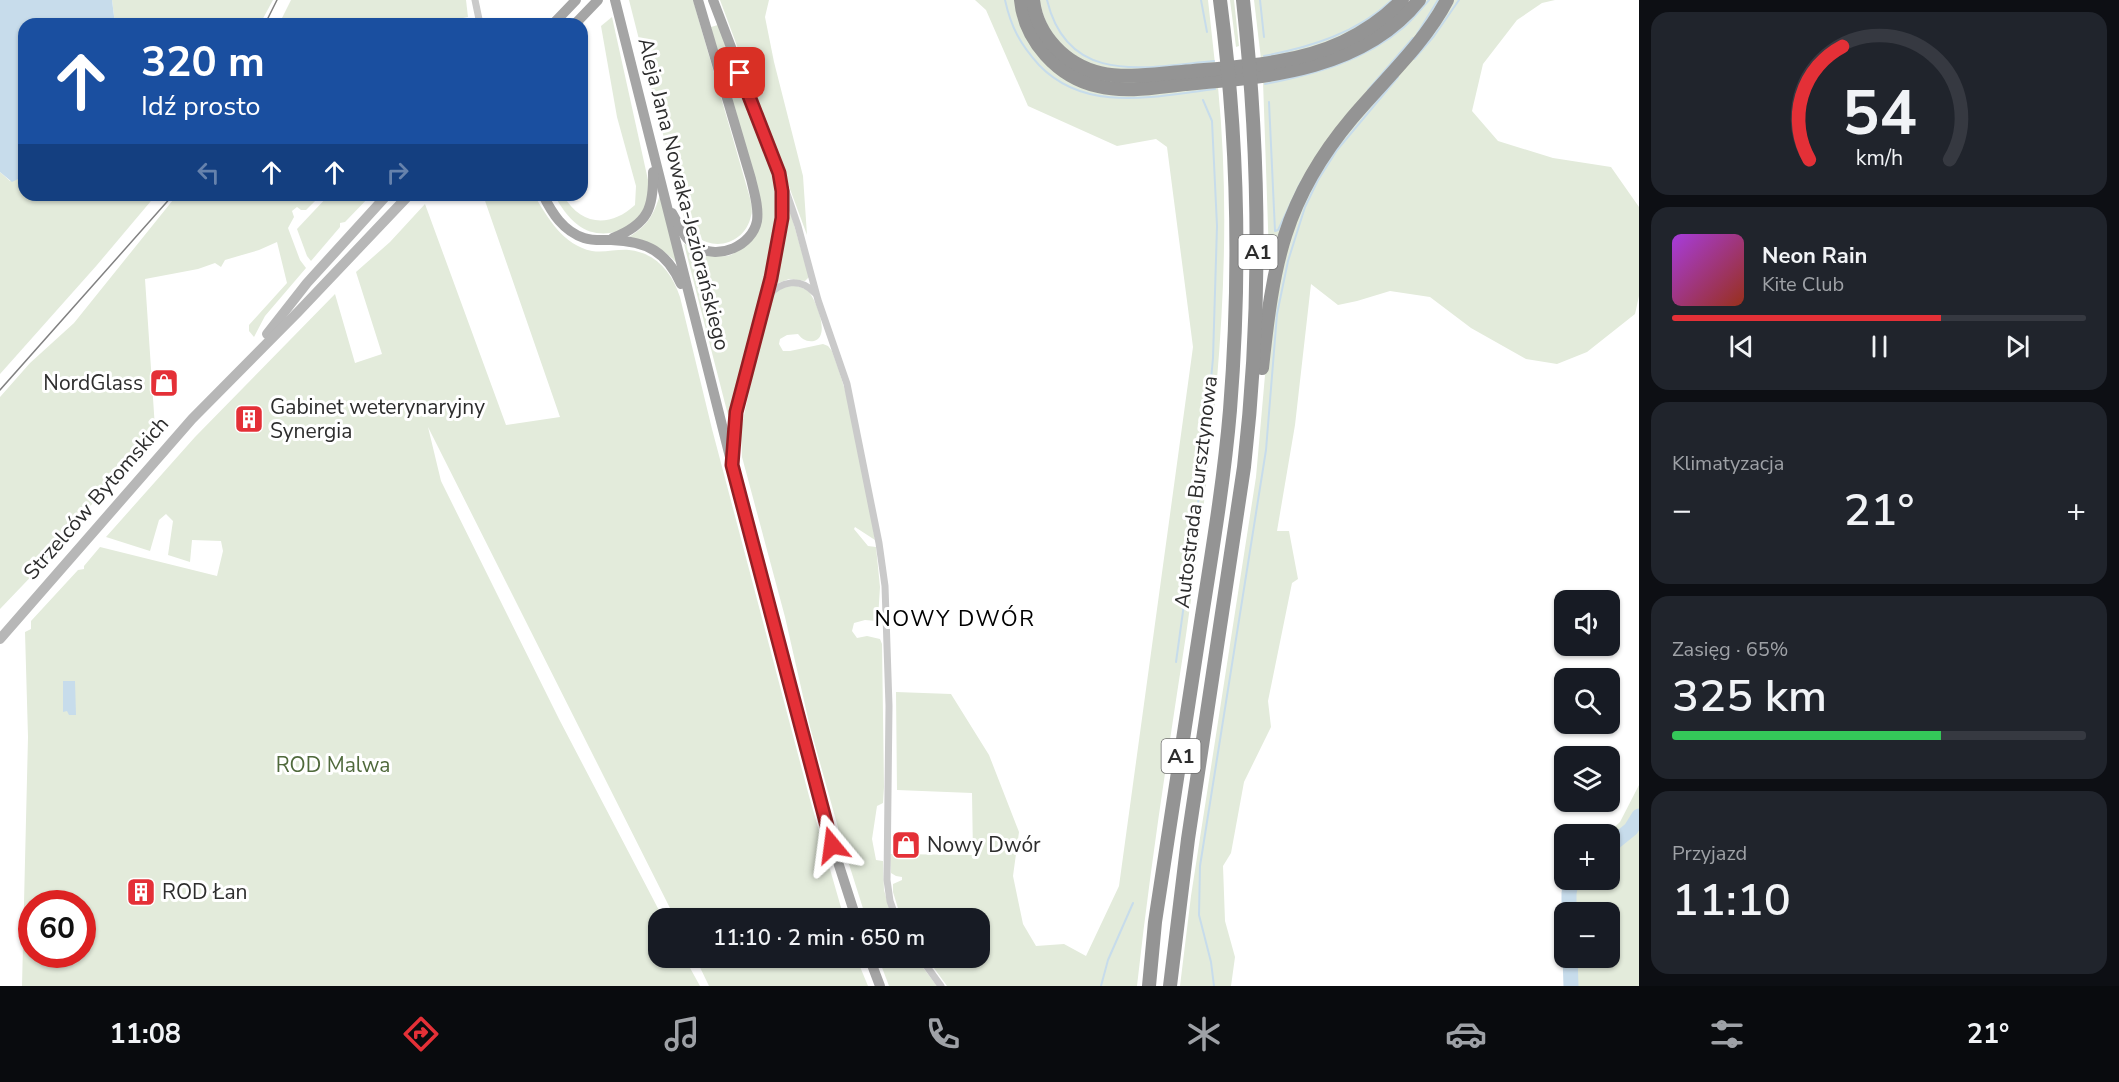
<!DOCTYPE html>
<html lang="pl">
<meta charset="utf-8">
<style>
:root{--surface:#171b24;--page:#20242c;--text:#f1f3f6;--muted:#9ea1a6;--line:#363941;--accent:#e43037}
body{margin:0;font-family:"Nunito Sans",sans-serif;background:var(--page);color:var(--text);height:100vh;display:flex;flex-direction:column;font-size:22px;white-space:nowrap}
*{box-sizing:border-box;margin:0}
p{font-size:20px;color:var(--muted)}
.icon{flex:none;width:33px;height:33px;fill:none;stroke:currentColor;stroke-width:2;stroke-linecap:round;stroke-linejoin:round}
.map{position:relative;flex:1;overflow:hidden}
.panel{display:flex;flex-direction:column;gap:12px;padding:12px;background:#0d0f14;width:480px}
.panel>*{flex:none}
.banner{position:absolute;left:18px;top:18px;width:570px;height:183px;border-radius:18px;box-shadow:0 2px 4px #0004;background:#1a4fa0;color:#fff;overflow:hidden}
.buttons{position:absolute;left:1554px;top:590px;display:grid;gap:12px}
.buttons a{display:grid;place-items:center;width:66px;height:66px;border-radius:12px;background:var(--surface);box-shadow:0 2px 4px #0004;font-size:30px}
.speed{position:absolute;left:18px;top:890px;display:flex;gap:12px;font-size:30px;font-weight:700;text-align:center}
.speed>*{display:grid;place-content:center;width:78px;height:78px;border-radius:50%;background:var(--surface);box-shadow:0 2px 4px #0004;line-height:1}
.speed .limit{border:9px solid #d22;background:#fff;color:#111}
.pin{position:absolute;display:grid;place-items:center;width:51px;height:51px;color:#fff;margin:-26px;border-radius:12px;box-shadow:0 3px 9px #0006}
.me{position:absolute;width:66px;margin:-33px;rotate:344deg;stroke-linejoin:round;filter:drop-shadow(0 0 4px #0008)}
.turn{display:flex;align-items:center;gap:21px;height:126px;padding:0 24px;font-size:27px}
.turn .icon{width:78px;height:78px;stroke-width:2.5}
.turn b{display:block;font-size:42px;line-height:51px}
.lanes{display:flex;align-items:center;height:57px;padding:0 24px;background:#0003;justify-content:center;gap:30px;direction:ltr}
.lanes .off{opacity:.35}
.big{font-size:45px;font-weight:600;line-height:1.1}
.panel .card{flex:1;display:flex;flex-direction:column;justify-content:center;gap:9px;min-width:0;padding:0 21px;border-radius:18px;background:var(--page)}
.panel .dial{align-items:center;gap:0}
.dial svg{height:156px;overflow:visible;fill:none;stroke:var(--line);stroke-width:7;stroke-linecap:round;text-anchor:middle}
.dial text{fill:var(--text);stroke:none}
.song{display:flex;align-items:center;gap:18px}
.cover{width:72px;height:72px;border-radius:9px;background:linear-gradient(135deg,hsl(280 70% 55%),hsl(10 70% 35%))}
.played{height:6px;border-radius:3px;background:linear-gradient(90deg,var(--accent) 65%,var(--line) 65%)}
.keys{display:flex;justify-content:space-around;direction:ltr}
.heat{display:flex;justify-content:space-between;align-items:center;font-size:33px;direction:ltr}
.charge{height:9px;border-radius:4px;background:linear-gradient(90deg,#34c759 65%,var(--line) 0)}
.trip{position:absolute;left:648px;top:908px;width:342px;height:60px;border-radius:18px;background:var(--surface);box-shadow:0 2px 4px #0004;font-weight:600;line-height:60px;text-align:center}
.menu{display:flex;height:96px;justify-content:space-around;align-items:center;background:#090b0e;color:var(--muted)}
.menu .icon{width:42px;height:42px}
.menu .active{color:var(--accent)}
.menu b{font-size:27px;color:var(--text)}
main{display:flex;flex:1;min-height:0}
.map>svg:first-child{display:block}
.green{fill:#e3ebdb;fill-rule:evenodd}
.water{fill:#c7dceb}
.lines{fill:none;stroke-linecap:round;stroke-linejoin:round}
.stream{stroke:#c7dceb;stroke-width:2}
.river{stroke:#c7dceb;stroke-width:15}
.minor{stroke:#cacaca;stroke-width:7}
.secondary{stroke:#b7b7b7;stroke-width:10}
.primary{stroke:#a5a5a5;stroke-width:10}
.motorway{stroke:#949494;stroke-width:14}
.tram{stroke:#828282;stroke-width:1.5}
.route-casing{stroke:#941f24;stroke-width:15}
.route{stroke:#e43037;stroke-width:10}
.labels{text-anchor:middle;stroke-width:6;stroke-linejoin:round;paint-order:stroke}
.shield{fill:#fff;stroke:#6c6c6c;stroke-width:1.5}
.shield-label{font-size:20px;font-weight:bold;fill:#2d2d2d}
.street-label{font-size:21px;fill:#2d2d2d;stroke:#fff}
.poi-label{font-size:21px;fill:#2d2d2d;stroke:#fff;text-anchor:start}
.park-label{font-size:21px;fill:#4f693b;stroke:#fff}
.neighbourhood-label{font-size:22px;letter-spacing:1.5px;fill:#000;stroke:#fff}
</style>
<main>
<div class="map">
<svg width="1639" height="986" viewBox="0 0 1639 986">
<rect width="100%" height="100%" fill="#fff"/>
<!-- green -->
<g class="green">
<polygon points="112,0 273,0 260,24 115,24"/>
<polygon points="291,0 466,0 468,17 432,24 279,24"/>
<path d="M 629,0 L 693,0 L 750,198 C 751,203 753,211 751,216 C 746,241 717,253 696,236 C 692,232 688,226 685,221 Z"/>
<polygon points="720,0 769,0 765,17 774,62 803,176 807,235"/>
<path d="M 975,0 L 1015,0 L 1046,63 L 1218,87 C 1236,270 1212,453 1186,635 C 1168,752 1150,868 1137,986 L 947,986 L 926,957 L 980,957 L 980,918 L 901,918 L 893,892 L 893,884 L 902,880 L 902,877 L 896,876 L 891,873 L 890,854 L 973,855 L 972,793 L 897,790 L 896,692 L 951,694 L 989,755 L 1019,832 L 1013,876 L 1023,924 L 1036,946 L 1064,944 L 1086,956 L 1119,886 L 1193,347 L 1167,147 L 1156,139 L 1117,146 L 1028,106 L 986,10 Z"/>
<path d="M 1039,0 L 1208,0 L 1215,64 C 1144,70 1060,91 1039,0 Z"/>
<polygon points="1230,0 1234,0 1239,46 1236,47"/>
<polygon points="1254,0 1397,0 1364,27 1319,46 1261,59"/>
<polygon points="1425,0 1443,0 1418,37 1358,106 1274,255 1269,256 1263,81"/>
<polygon points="1452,0 1555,0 1542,3 1517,20 1483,64 1472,111 1498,141 1553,158 1611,167 1639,207 1639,296 1635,314 1587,352 1557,364 1526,359 1471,328 1430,297 1390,291 1357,301 1338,305 1311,284 1295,425 1277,531 1289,531 1298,579 1292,583 1268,701 1271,727 1244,782 1231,853 1223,866 1225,921 1235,957 1231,986 1180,986 1191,896 1256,477 1269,330 1293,224 1328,158"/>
<path d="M 612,17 L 650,189 C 649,196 649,206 645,212 C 631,233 598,241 578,225 C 568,218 560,205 554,195 L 563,195 C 581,226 610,228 635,205 L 636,186 L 617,117 L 601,26 Z"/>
<path d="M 718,25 L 774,177 L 777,205 L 772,248 L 731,416 L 728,415 L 684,244 C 729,260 728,266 759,226 L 711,27 Z"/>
<polygon points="0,172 10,181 24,176 24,195 156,195 97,265 0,374"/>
<polygon points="177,195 321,195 306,210 301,210 297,207 292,211 294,217 288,228 300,260 306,268 265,316 254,337 249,331 249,325 287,283 277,242 259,250 225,260 221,267 215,263 198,269 145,279 155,428 144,439 147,443 101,493 44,563 0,609 0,397 30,363 74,323"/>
<polygon points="329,195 371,195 345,222 340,223 340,227 311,261 307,256 297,229"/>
<path d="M 483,195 L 534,195 C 548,218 563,245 592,251 C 604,253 617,249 629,250 C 657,253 672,273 680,297 L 712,429 L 809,796 L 844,918 L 675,918 L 428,427 L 441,481 L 559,719 L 663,918 L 658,918 L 658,957 L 684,957 L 700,986 L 22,986 L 28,737 L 25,632 L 31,629 L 31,621 L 78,570 L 84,569 L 84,566 L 100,547 L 217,576 L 223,551 L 221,541 L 192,540 L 190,562 L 168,555 L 173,521 L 166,514 L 159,520 L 150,551 L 106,537 L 195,437 L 335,294 L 355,363 L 382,354 L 356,272 L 390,242 L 425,204 L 506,425 L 560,417 ZM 32,903 L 82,903 L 82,954 L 32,954 Z"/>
<path d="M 660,195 L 678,264 C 662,248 651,242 629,237 C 648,225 653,216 660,195 Z"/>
<polygon points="789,210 790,211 809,277 805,281 789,279 776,284 788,226"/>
<path d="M 795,285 C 799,287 804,288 808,291 C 816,299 831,337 814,341 C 806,342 802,339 798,334 L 787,335 L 780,339 L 779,344 L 783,351 L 790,351 L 823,344 L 828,346 L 832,351 C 855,411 864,477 875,540 L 855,527 L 854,529 L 868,546 L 876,547 L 880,587 L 878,619 L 876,621 L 865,620 L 854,623 L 852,631 L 857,638 L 867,636 L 880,639 L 882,644 L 884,787 L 883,803 L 877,806 L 872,839 L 876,860 L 883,861 L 884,890 L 892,918 L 866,918 L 842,842 L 810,727 L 785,617 L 742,457 L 741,429 L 769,300 L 780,288 Z"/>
<path d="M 1639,785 L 1639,986 L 1566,986 L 1562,949 L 1562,884 L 1566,879 L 1610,879 L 1610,834 L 1607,834 L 1620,822 ZM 1564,912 L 1610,912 L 1610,957 L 1564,957 Z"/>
<polygon points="695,957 856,957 868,986 709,986"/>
<polygon points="878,957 915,957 937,986 889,986"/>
</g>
<!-- water -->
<g class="water">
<polygon points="0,0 112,0 115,24 24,24 24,176 12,182 0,172"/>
<polygon points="63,681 75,681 76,715 69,715 67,711 63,712"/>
</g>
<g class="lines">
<!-- stream -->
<g class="stream">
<path d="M 1005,0 C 1011,27 1020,44 1039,65 C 1086,114 1155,96 1215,89"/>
<path d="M 1047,0 C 1068,87 1146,67 1214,61"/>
<polyline points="1201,0 1207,32"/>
<polyline points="1260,0 1264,37"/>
<polyline points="1417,34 1438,0"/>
<path d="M 1264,56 C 1311,47 1357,33 1392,0"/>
<polyline points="1414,59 1434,36 1459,0"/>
<path d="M 1265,84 C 1315,74 1364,61 1404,27 C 1413,19 1421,9 1429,0"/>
<polyline points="1368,90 1413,38"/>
<polyline points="1269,102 1275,231 1278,230 1301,182"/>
<polyline points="1176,662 1203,467 1213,358 1217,226 1212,121 1203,100"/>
<polyline points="1101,986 1108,960 1133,903"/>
<polyline points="1214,986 1211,962 1199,915 1200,866 1266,450 1277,314 1288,261 1305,207 1318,180 1337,150 1398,77"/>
</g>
<!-- river -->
<g class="river">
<polyline points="1610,846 1631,829 1639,816"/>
<polyline points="1569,912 1569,893 1572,879"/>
<polyline points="1570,957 1571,986"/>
</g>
<!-- minor -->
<g class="minor">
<polyline points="475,0 480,24"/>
<polyline points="785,188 798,226 818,300 847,384 879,543 885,586 889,706 887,880 890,901 896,918"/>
<path d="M 768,296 C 781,281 800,277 815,293"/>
<polyline points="920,957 941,986"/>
</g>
<!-- secondary -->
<g class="secondary">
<polyline points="267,334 307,283 387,195"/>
<polyline points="0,639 192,419 298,312 409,195"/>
</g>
<!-- primary -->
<g class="primary">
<polyline points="615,0 732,465 827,828 856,918"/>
<polyline points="713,0 779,173 782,191 782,218 780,238 736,413 733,453"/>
<polyline points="553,24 576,0"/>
<polyline points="575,24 598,0"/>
<path d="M 543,195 C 552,213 563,231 584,238 C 593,241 602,240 611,240 C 647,241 667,252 681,284"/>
<path d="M 672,213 C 679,225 684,239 697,247 C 719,260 752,246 757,221 C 759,207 754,192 751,179 L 698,0"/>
<path d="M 613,238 C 648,224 654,208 653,172"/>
<polyline points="869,957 880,986"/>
</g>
<!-- motorway -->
<g class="motorway">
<path d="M 1021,0 C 1025,41 1058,77 1098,86 C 1126,93 1157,87 1185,84 C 1268,77 1363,70 1419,0"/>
<path d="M 1033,0 C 1037,36 1066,65 1100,73 C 1126,79 1155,74 1182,72 C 1235,67 1294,65 1343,42 C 1366,31 1385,18 1402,0"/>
<path d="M 1262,368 C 1273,265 1283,200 1352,118 C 1384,80 1424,44 1447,0"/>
<path d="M 1149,986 L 1155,922 C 1170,822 1186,722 1201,622 C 1212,552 1224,481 1230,410 C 1241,273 1238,136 1220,0"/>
<path d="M 1170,986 L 1188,839 L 1244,467 C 1262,311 1260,156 1243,0"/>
</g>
<!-- tram -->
<g class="tram">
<polyline points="265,24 277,0"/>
<polyline points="0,390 173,195"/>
</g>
</g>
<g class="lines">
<!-- route casing -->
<g class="route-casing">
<polyline id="route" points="740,73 779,173 782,191 782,218 771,278 736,412 732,465 832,845"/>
</g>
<!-- route -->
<use href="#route" class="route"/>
</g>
<!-- icons -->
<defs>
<g id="shop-square" transform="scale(1.5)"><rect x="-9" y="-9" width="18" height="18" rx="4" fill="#e43037" stroke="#fff"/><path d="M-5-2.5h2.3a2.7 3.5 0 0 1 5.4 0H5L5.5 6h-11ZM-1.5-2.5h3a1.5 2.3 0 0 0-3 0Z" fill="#fff"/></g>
<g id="building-square" transform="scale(1.5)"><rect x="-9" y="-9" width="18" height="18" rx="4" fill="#e43037" stroke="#fff"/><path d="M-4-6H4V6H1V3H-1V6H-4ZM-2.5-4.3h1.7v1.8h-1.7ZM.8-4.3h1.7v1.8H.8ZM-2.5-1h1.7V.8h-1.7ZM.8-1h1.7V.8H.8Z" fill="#fff"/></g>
</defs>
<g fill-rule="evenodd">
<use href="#shop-square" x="164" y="383"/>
<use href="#building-square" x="249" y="419"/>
<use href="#shop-square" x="906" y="845"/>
<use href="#building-square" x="141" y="892"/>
</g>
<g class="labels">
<!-- shield labels -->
<g class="shield">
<rect x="1238.5" y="235" width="39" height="34" rx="4.5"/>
<rect x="1161.5" y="739" width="39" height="34" rx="4.5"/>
</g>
<g class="shield-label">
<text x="1258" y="259">A1</text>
<text x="1181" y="763">A1</text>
</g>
<!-- street labels -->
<g class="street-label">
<text transform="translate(684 194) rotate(76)" y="7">Aleja Jana Nowaka-Jeziorańskiego</text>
<text transform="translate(1196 492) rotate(-83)" y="7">Autostrada Bursztynowa</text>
<text transform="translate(96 498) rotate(-49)" y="7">Strzelców Bytomskich</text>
</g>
<!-- poi labels -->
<g class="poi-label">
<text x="143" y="390" text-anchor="end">NordGlass</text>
<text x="270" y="414">Gabinet weterynaryjny<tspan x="270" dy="24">Synergia</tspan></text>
<text x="927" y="852">Nowy Dwór</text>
<text x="162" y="899">ROD Łan</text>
</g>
<!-- park labels -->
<g class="park-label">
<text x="333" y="772">ROD Malwa</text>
</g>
<!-- neighbourhood labels -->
<g class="neighbourhood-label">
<text x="955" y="626">NOWY DWÓR</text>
</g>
</g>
</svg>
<div class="buttons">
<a><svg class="icon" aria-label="sound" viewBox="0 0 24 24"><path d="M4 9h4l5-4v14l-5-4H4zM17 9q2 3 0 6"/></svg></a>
<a><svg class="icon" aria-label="search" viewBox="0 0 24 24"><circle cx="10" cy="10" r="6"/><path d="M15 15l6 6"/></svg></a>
<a><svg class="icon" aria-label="layers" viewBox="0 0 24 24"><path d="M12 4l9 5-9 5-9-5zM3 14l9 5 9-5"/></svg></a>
<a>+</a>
<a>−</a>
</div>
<div class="speed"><div class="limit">60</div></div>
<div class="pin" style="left:740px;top:73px;background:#d93025"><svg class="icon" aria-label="arrive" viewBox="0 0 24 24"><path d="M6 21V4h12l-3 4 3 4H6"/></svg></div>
<svg class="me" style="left:832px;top:845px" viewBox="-20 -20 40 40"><path d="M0-17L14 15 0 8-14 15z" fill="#e43037" stroke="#fff" stroke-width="4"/></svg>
<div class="trip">11:10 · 2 min · 650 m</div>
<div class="banner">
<div class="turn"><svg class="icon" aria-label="ahead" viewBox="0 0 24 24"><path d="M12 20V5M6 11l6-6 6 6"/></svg><div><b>320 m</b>Idź prosto</div></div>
<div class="lanes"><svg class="icon off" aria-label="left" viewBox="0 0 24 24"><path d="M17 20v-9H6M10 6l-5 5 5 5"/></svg><svg class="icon" aria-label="ahead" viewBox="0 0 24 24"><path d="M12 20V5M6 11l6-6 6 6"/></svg><svg class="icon" aria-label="ahead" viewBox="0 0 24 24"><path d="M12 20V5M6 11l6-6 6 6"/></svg><svg class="icon off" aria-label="right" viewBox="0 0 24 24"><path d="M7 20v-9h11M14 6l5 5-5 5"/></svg></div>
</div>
</div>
<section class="panel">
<div class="card dial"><svg viewBox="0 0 100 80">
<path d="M14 69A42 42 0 1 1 86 69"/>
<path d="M14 69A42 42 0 0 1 31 11" stroke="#e43037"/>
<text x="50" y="56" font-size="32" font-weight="700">54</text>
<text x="50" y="72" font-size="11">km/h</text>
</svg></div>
<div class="card">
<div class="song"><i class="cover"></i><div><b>Neon Rain</b><p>Kite Club</p></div></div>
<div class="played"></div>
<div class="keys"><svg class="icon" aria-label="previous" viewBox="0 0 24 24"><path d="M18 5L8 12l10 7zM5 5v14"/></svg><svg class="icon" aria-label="pause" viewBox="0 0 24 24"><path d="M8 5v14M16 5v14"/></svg><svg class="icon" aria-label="next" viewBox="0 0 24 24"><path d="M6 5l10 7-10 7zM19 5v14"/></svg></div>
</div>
<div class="card"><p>Klimatyzacja</p>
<div class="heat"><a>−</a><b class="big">21°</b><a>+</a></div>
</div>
<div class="card"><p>Zasięg · 65%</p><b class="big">325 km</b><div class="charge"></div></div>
<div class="card"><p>Przyjazd</p><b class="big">11:10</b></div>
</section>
</main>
<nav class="menu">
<b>11:08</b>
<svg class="icon active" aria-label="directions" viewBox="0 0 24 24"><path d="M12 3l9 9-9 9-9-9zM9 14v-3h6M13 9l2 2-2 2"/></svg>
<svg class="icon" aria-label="music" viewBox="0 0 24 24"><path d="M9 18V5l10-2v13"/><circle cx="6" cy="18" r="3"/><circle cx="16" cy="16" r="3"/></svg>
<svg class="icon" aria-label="phone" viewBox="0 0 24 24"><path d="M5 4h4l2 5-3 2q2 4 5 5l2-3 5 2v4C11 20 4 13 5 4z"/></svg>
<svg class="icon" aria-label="climate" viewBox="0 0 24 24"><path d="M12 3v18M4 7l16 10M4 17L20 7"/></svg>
<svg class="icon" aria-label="car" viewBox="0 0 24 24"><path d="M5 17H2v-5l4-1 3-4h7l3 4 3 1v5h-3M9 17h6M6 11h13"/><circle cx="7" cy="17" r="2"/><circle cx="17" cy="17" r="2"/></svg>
<svg class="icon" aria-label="filters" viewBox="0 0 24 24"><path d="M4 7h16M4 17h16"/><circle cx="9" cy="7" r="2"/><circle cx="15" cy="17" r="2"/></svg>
<b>21°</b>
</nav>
